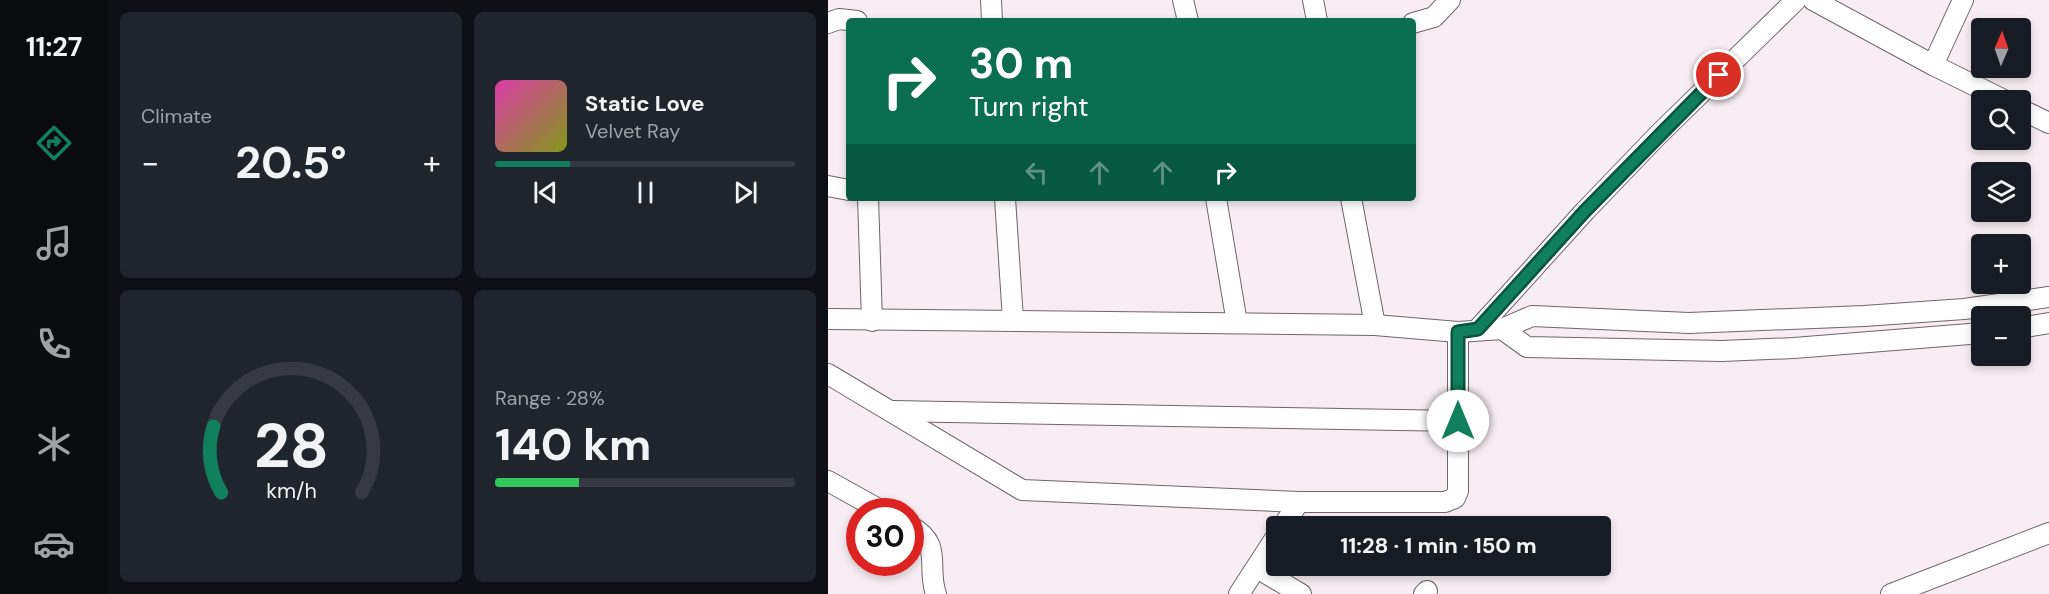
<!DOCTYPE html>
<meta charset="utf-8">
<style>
:root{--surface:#171b24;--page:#20242c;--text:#f1f3f6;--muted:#9ea1a6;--line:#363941;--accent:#10805c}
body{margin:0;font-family:"DM Sans",sans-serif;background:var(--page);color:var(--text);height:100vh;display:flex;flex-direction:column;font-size:22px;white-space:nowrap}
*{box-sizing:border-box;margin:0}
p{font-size:20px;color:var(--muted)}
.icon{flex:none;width:33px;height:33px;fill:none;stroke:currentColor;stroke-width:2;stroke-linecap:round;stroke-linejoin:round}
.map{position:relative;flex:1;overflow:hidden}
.details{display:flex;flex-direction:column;gap:12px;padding:12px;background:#0d0f14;width:720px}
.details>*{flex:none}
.banner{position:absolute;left:18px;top:18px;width:570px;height:183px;border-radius:6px;box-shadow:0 3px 9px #0003;background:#0b6e4f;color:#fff;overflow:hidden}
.needle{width:39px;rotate:2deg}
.buttons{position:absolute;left:1143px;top:18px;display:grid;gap:12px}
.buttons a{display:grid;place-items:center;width:60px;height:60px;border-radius:6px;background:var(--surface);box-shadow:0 3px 9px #0003;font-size:30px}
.speed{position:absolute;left:18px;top:498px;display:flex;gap:12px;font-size:30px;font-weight:700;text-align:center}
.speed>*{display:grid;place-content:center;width:78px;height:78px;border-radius:50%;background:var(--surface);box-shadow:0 3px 9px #0003;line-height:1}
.speed .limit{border:9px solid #d22;background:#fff;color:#111}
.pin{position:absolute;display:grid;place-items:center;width:51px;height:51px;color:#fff;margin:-26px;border:3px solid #fff;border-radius:50%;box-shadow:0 2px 6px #0007}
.me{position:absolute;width:66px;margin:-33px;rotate:0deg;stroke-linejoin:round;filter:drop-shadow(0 0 4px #0008)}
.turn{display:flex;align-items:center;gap:21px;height:126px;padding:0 24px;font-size:27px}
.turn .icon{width:78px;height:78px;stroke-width:2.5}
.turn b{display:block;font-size:42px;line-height:51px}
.lanes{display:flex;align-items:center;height:57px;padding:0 24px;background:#0003;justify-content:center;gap:30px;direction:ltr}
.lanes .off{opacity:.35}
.big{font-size:45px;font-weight:700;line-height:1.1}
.details .tile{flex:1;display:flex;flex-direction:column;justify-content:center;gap:9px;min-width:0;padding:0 21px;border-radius:9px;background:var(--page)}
.details .dial{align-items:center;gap:0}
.dial svg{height:156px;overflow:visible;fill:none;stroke:var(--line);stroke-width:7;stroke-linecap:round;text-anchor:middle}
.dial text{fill:var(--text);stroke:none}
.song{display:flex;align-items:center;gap:18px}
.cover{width:72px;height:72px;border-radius:9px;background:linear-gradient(135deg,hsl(320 70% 55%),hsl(70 70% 35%))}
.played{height:6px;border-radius:3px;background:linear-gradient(90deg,var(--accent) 25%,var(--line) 25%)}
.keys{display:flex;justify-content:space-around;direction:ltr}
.heat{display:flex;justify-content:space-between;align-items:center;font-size:33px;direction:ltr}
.charge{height:9px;border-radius:4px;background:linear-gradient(90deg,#34c759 28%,var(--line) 0)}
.details .tiles{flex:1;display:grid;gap:12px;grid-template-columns:repeat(2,1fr)}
.trip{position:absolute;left:438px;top:516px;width:345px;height:60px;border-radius:6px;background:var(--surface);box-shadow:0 3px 9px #0003;font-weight:700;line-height:60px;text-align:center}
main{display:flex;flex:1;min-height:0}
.tabs{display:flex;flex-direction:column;width:108px;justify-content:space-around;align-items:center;background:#090b0e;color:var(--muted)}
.tabs .icon{width:42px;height:42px}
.tabs .active{color:var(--accent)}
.tabs b{font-size:27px;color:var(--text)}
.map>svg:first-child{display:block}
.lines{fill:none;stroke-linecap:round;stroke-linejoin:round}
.street-casing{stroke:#6e666a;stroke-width:22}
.street{stroke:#fff;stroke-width:20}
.route-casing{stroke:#0a533c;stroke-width:15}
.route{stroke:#10805c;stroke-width:10}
</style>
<main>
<nav class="tabs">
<b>11:27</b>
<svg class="icon active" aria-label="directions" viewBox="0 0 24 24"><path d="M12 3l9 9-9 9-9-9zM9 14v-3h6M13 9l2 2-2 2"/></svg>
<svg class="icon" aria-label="music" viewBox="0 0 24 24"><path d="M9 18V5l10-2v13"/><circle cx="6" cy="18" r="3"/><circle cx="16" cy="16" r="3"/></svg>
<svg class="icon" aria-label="phone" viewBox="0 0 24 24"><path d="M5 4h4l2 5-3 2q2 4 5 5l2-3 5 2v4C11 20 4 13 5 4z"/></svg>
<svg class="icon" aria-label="climate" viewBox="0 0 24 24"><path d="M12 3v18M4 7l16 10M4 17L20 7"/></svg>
<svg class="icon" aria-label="car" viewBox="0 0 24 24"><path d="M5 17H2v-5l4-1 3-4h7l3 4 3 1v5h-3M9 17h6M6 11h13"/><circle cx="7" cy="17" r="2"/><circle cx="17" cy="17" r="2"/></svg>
</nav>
<section class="details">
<div class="tiles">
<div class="tile"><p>Climate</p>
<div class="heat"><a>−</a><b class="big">20.5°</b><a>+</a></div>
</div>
<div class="tile">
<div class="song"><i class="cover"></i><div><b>Static Love</b><p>Velvet Ray</p></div></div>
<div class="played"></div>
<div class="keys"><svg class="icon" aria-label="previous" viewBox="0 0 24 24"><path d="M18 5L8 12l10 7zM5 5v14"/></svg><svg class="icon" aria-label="pause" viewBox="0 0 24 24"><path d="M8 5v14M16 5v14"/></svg><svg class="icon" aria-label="next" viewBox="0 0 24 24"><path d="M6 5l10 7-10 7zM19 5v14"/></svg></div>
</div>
<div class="tile dial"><svg viewBox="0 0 100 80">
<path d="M14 69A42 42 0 1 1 86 69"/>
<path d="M14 69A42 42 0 0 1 10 35" stroke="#10805c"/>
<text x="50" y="56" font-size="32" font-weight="700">28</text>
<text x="50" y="72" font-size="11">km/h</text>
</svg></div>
<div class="tile"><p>Range · 28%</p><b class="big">140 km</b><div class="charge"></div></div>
</div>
</section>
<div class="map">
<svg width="1221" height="594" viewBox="0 0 1221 594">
<rect width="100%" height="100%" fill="#f7edf2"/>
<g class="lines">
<!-- street casing -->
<g class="street-casing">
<g id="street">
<polyline points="163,0 164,21"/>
<polyline points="355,0 360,21"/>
<polyline points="485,0 489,21"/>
<polyline points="985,0 1105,65 1176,100"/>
<polyline points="0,23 11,19 29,21"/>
<polyline points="585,23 606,17 622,0"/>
<polyline points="1105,65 1135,0"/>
<polyline points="1192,109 1221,123"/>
<polyline points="0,186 21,190"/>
<polyline points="40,198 44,321"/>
<polyline points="177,198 185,320"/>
<polyline points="388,198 409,323"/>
<polyline points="523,198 547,325"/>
<polyline points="0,319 547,325 630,332 674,329 704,316 861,323 1036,316 1136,309 1221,297"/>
<polyline points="1192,328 1221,323"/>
<polyline points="650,329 757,211 830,135 968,0"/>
<polyline points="674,329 699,347 894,351 966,348 1154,333"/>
<polyline points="0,374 194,490 471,502 617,502 627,498 630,491 630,332"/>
<polyline points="64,411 630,421"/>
<polyline points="0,481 56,512"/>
<path d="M 82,526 C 116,544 98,567 108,594"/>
<polyline points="455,526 471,502"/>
<polyline points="429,568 473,594"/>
<polyline points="411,594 448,537"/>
<polyline points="596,594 599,591"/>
<polyline points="1063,594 1221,533"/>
</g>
</g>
<!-- street -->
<use href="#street" class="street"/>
</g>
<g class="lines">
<!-- route casing -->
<g class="route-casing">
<polyline id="route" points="630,421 630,332 650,329 757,211 891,75"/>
</g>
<!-- route -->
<use href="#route" class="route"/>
</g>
</svg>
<div class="buttons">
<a><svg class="needle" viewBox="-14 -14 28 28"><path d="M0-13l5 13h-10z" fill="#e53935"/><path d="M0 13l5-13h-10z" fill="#9ea1a6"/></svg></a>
<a><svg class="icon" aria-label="search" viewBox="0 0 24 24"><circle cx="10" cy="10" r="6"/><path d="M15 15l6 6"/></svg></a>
<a><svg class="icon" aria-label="layers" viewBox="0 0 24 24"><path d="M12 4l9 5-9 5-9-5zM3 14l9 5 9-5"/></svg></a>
<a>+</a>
<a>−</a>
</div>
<div class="speed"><div class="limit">30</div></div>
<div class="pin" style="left:891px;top:75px;background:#d93025"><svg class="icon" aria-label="arrive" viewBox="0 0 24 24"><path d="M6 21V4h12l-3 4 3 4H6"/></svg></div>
<svg class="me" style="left:630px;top:421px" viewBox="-20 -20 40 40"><circle r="19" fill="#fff"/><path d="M0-13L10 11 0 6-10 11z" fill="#10805c"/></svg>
<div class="trip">11:28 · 1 min · 150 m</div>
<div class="banner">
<div class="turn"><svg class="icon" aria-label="right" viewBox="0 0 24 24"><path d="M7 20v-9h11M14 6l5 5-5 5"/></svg><div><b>30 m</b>Turn right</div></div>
<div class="lanes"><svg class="icon off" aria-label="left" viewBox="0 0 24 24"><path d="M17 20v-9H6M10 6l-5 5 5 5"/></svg><svg class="icon off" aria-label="ahead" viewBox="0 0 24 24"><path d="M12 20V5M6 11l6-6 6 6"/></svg><svg class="icon off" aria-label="ahead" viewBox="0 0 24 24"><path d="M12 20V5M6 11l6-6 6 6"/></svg><svg class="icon" aria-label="right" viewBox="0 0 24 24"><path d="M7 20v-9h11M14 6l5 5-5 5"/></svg></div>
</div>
</div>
</main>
